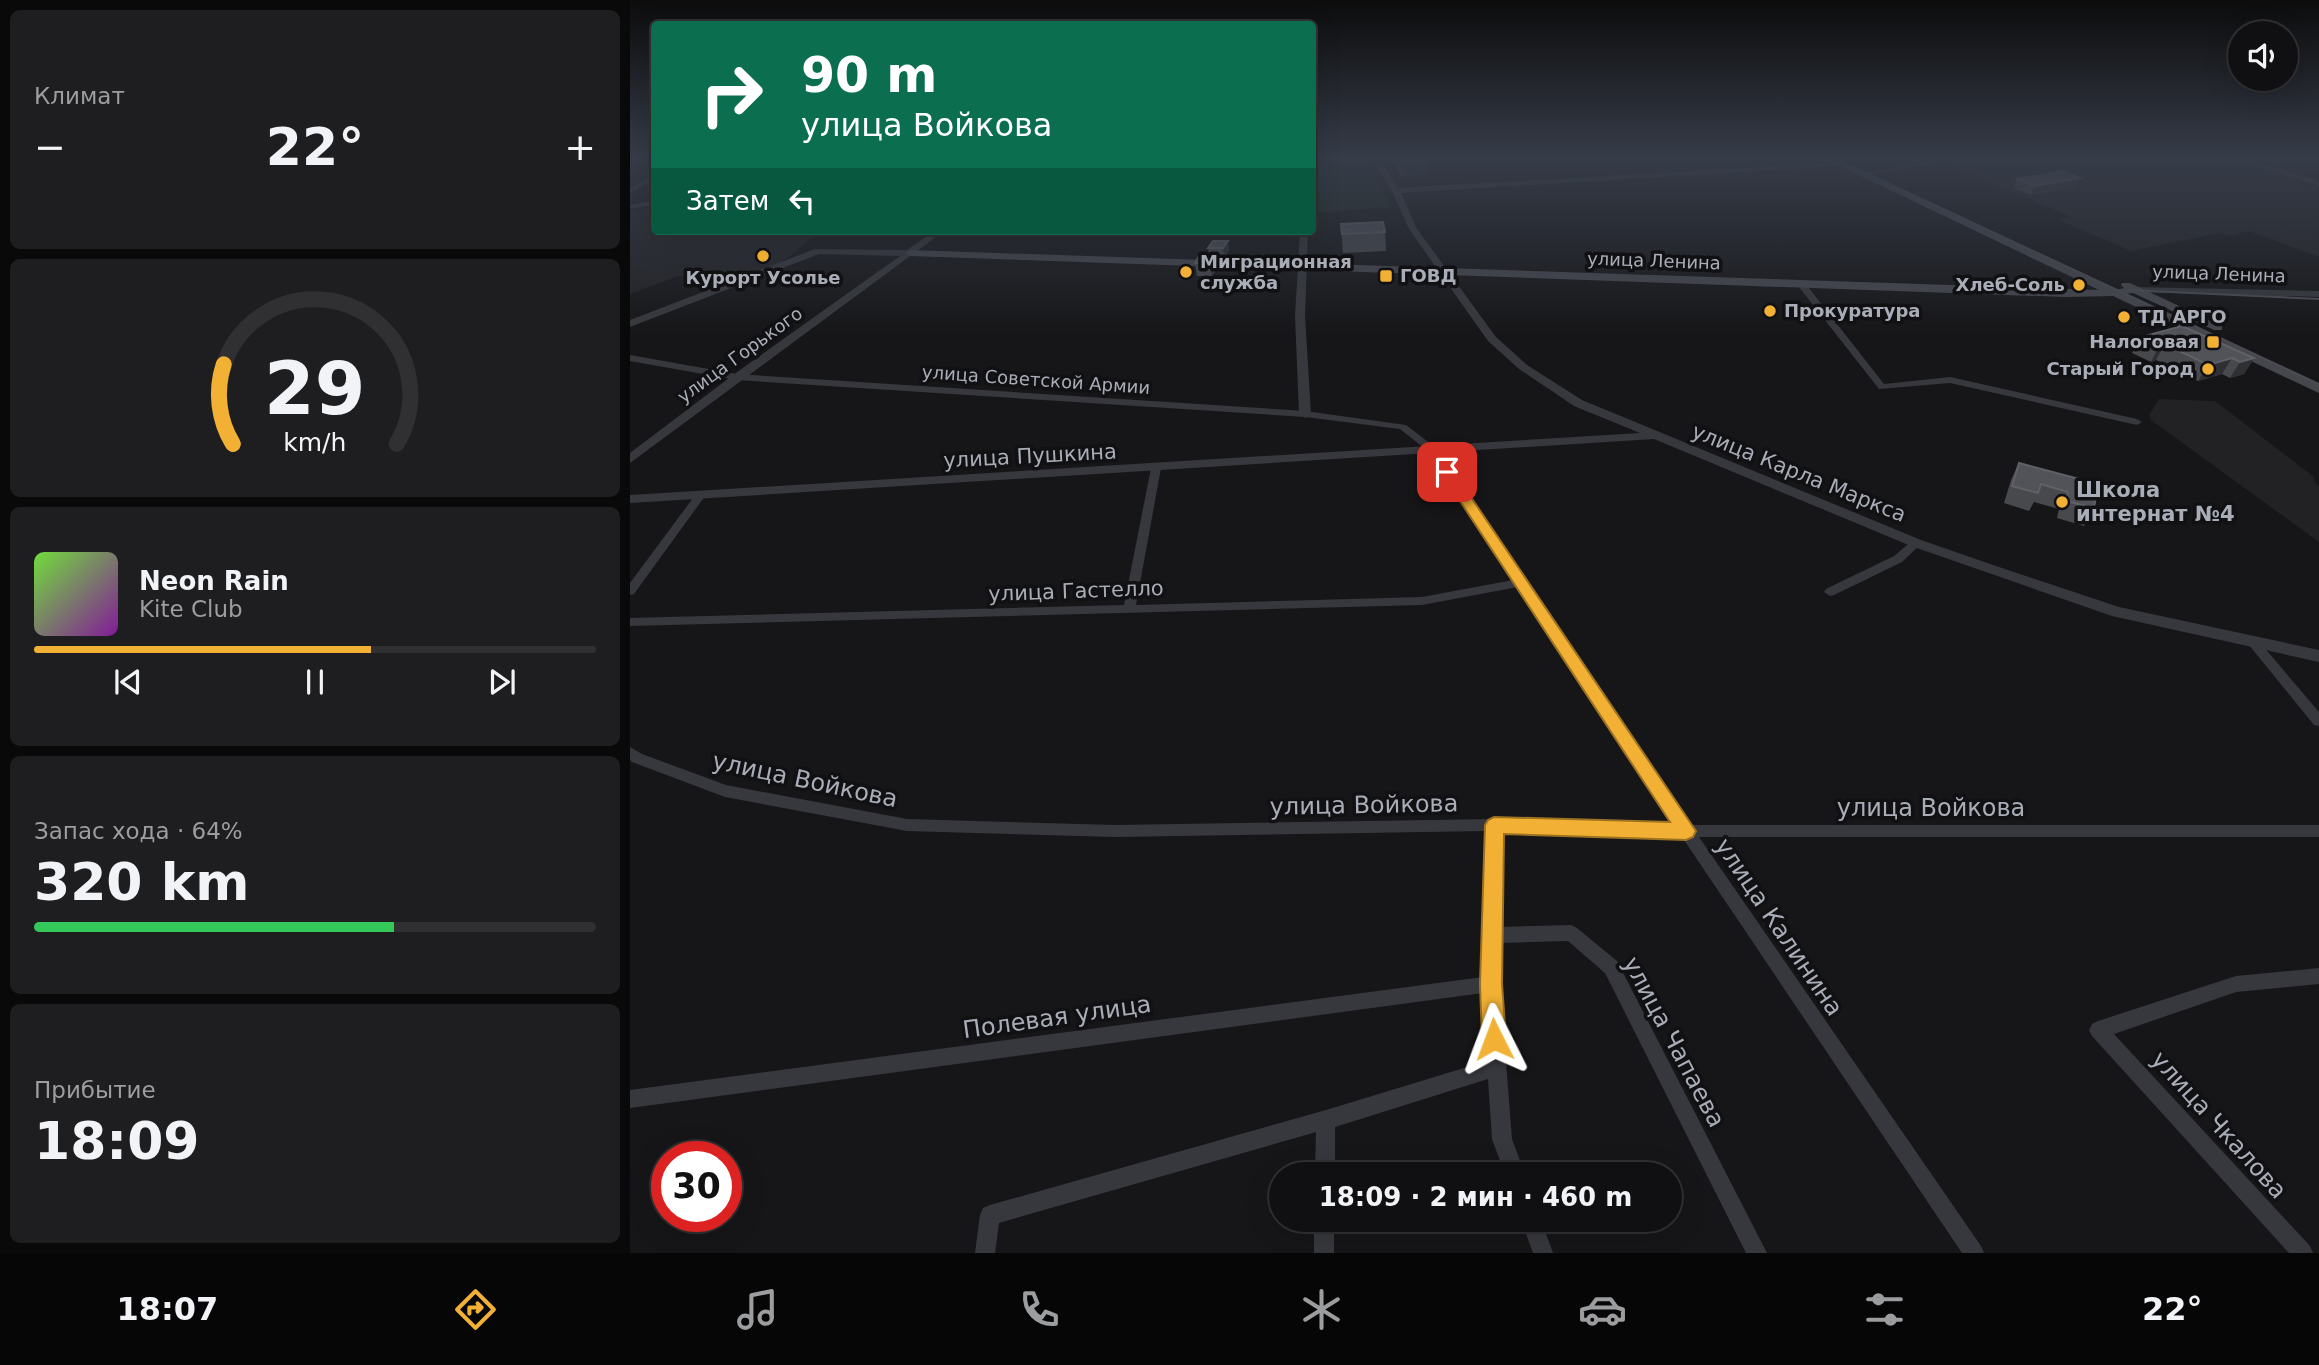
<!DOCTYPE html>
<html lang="ru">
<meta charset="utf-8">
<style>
:root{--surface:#101012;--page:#1e1e20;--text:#f1f3f6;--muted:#9c9d9f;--line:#303032;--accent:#f2b134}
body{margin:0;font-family:"DejaVu Sans",sans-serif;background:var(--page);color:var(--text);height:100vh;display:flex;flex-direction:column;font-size:26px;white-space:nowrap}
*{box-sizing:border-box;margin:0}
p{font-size:23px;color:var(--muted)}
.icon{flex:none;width:38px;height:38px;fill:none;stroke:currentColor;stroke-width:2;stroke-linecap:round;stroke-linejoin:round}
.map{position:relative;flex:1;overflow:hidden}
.details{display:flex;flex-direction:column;gap:10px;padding:10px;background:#09090a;width:630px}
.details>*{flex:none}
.banner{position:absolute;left:21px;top:21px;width:665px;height:214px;border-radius:7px;box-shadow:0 7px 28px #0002,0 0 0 2px var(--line);background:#0b6e4f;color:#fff;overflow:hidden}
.fabs{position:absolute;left:1598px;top:21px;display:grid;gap:14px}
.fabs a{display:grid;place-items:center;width:70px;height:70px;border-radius:50%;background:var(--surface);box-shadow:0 7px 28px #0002,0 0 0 2px var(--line);font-size:35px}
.speed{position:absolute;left:21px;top:1141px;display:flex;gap:14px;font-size:35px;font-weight:700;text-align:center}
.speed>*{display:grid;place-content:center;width:91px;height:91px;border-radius:50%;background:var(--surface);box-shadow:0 7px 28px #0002,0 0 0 2px var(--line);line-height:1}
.speed .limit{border:10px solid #d22;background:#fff;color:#111}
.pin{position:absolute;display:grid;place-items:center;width:60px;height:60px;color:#fff;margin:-30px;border-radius:14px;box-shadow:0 4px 10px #0006}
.me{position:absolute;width:77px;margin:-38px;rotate:357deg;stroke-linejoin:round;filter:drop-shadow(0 0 5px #0008)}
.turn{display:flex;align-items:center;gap:24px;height:147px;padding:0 35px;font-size:32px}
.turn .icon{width:91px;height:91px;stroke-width:2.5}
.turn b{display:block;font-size:49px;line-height:60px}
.then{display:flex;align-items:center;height:66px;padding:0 35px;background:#0003;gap:14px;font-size:26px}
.big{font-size:52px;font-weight:800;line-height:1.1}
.details .card{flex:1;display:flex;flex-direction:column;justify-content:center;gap:10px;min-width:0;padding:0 24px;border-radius:10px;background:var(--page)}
.details .dial{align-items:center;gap:0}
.dial svg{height:182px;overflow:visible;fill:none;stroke:var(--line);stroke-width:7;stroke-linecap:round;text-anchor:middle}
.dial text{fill:var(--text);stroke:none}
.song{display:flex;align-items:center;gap:21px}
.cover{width:84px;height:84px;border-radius:10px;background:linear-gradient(135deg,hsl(100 70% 55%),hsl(290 70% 35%))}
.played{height:7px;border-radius:4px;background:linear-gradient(90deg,var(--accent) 60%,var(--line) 60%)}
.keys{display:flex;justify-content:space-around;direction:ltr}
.heat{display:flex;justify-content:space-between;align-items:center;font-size:38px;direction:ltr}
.charge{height:10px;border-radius:5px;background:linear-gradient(90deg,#34c759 64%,var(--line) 0)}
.trip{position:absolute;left:639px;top:1162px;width:413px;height:70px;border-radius:35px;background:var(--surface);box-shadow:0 7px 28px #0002,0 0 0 2px var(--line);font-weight:800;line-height:70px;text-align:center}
.menu{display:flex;height:112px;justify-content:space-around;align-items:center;background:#060607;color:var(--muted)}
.menu .icon{width:49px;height:49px}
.menu .active{color:var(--accent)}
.menu b{font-size:32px;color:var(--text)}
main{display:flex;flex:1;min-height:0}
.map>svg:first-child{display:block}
.built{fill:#222225}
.green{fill:#1e261f}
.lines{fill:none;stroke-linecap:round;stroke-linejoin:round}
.minor{fill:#37383d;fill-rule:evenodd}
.tertiary{fill:#37383d;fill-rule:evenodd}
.secondary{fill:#45474d;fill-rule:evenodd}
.tram{stroke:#4a4c52;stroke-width:2}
.wall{fill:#47494d}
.shaded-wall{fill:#2f3033}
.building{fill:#525359;stroke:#5f6168;stroke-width:2}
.route{fill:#f2b134;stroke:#9d7322;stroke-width:2}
.poi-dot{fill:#f2b134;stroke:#111113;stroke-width:2.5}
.labels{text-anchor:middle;stroke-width:7;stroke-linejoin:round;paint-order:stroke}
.far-street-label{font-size:18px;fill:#a8adb8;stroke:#111113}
.far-poi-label{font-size:18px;font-weight:bold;fill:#a8adb8;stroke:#111113;text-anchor:start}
.street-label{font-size:21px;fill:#a8adb8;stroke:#111113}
.poi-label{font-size:21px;font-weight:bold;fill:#a8adb8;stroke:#111113;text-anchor:start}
.near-street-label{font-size:24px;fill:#a8adb8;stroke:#111113}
</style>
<main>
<section class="details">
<div class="card"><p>Климат</p>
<div class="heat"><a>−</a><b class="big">22°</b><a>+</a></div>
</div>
<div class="card dial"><svg viewBox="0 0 100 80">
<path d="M14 69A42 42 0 1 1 86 69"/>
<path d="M14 69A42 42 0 0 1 10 34" stroke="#f2b134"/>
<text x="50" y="56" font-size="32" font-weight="700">29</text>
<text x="50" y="72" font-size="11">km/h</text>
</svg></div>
<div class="card">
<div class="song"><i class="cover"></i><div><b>Neon Rain</b><p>Kite Club</p></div></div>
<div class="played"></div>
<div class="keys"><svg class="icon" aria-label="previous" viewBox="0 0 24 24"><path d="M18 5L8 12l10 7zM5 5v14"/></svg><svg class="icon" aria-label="pause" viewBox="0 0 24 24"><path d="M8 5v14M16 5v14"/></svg><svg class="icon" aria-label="next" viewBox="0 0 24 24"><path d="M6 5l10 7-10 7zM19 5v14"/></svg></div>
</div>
<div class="card"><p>Запас хода · 64%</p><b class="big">320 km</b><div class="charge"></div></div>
<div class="card"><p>Прибытие</p><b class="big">18:09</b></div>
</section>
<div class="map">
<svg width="1689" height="1253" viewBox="0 0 1689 1253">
<rect width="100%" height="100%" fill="#161618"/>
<!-- built -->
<g class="built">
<polygon points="1347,159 1602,159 1689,187 1689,257 1619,231 1599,236 1591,233 1501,251 1429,220 1442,217 1316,164"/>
<polygon points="24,207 24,231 189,231 166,252 145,266 108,280 48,276 0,294 0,211"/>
<polygon points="1529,399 1585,401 1684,477 1685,483 1689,486 1689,542 1521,420 1519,415"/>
</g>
<!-- green -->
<polygon class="green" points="683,159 738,159 760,207 683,213"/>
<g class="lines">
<!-- minor -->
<g class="minor">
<polygon points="1310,159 1324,159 1233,176 1230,174"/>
<polygon points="24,175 24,179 0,193 0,188"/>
<polygon points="24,201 24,205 0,209 0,205"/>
<polygon points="1169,283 1175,283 1254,384 1320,377 1507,419 1512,422 1507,425 1320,383 1249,389 1169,287"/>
<polygon points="0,355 107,374 675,411 776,425 806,448 1060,825 1689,825 1689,837 1069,837 1351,1246 1354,1253 1332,1253 1052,837 871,832 870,927 941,925 947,928 987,961 1137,1253 1116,1253 975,973 938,941 870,943 870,984 882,1139 895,1174 875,1174 862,1139 858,1079 705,1127 705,1174 685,1174 686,1132 369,1223 365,1253 345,1253 350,1215 353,1208 360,1205 696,1110 857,1061 853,993 0,1108 0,1090 853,977 856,831 485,837 277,831 95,797 2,762 0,760 0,747 12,754 96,785 277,819 485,825 864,819 1043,824 888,587 792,605 0,626 0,618 494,605 521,468 526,465 531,468 506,605 792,597 883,580 799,452 770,429 675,417 107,380 0,361"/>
<polygon points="70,493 75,496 4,594 0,595 0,583 66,494"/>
<polygon points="1286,540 1292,543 1272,562 1204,595 1200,596 1194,592 1196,589 1264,556 1282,541"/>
<polygon points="1623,638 1627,639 1689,712 1689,726 1684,725 1619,645 1617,642 1619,639"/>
<polygon points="1689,968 1689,984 1606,992 1484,1034 1680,1246 1683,1253 1659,1253 1462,1036 1459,1030 1462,1024 1468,1021 1606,976"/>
<rect x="684" y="1220" width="20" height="33"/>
<polygon points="891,1220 911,1220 923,1253 903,1253"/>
</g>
<!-- tertiary -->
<g class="tertiary">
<polygon points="742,159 750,159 768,188 1214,162 1211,166 771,193 787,229 866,337 897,365 952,400 1291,540 1366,566 1489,607 1689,650 1689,662 1482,616 1281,546 1024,439 0,503 0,495 1010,433 944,406 889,369 858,341 779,229 762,191"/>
<polygon points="1605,159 1617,159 1689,181 1689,186"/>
<polygon points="304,231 314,231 0,463 0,453 103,375 270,256 189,254 0,327 0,320 185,249 277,250"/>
<polygon points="670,231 678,231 675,316 681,414 675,418 669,414 665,316"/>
<polygon points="1502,287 1689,291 1689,297 1505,292 1502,291"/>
</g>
<!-- secondary -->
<polygon class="secondary" points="1195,159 1206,159 1486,290 1494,288 1491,285 1492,283 1500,283 1592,326 1592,330 1584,330 1503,293 1496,294 1689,384 1689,393 1483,296 1435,297 280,256 275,253 280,250 1469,290"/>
<!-- tram -->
<g class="tram">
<polyline points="1206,159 1689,384"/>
<polyline points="1497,290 1689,299"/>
</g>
</g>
<!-- wall -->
<g class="wall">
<polygon points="763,159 797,159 799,174 773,177 763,162"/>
<polygon points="1475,159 1503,159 1485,163"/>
<polygon points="1626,159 1664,159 1642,164"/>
<polygon points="1387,179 1446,187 1401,195 1384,188"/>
<polygon points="711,224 755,232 756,251 713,253"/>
<polygon points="598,241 599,251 594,258 584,258 586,270 582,276 567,276 565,263 580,257 578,248"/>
<polygon points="1511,337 1624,358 1614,374 1600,378 1592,374 1568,381 1526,360 1521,362 1502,353"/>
<polygon points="1389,463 1468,484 1464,508 1454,526 1427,518 1429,509 1404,502 1399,511 1374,503 1381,480"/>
</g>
<!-- shaded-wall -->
<g class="shaded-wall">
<polygon points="1486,159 1503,159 1485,163"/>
<polygon points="1645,159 1664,159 1642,164"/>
<polygon points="798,161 799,174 773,177 772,164"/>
<polygon points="1450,178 1446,187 1401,195 1404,186"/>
<polygon points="598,241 599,251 594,258 593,248"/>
<polygon points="584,257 586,270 582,276 579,263"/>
<polygon points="1535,344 1526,360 1521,362 1529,346"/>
<polygon points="1602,358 1592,374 1568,381 1578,365"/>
<polygon points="1624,358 1614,374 1600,378 1610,362"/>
</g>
<!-- building -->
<g class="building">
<polygon points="769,159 797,159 798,161 772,164"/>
<polygon points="1433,171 1450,178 1404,186 1387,179"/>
<polygon points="753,222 755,232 712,234 711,224"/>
<polygon points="583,241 598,241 593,248 578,248"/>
<polygon points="569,256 584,257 579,263 565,263"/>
<polygon points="1552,326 1624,358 1610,362 1602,358 1578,365 1535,344 1529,346 1511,337"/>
<polygon points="1389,463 1468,484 1464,508 1436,501 1438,492 1411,484 1408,493 1382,486"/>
</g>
<!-- sky -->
<linearGradient id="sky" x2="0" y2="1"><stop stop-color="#0c0c0d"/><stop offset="0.47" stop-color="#363c48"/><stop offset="1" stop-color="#363c48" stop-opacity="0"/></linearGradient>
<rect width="1689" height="335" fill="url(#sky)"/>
<!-- route -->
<polygon class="route" points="817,468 824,472 1066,831 1063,837 1056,840 874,834 872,984 876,1039 872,1048 864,1051 856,1048 852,1039 850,984 855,825 858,820 864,817 1040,822 811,472"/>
<!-- markers -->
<g class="poi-dot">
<circle cx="133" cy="256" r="7"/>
<circle cx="556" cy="272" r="7"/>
<rect x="749" y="269" width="14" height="14" rx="3.5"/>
<circle cx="1449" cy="285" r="7"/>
<circle cx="1140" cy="311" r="7"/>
<circle cx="1494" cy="317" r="7"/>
<rect x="1576" y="335" width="14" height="14" rx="3.5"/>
<circle cx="1578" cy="369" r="7"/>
<circle cx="1432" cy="502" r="7"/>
</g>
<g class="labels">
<!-- far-street labels -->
<g class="far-street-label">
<text transform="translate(1024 261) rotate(2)" y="6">улица Ленина</text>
<text transform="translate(1589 274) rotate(2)" y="6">улица Ленина</text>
<text transform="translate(110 355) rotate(-36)" y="6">улица Горького</text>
<text transform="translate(406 380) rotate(4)" y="6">улица Советской Армии</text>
</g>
<!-- far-poi labels -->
<g class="far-poi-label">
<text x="570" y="268">Миграционная<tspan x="570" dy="21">служба</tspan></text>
<text x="770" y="282">ГОВД</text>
<text x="133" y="284" text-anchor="middle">Курорт Усолье</text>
<text x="1435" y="291" text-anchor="end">Хлеб-Соль</text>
<text x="1154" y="317">Прокуратура</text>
<text x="1508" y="323">ТД АРГО</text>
<text x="1569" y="348" text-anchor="end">Налоговая</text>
<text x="1564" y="375" text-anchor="end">Старый Город</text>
</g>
<!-- street labels -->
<g class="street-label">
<text transform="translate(400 456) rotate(-3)" y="7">улица Пушкина</text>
<text transform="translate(1169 473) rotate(22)" y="7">улица Карла Маркса</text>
<text transform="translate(446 591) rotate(-2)" y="7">улица Гастелло</text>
</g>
<!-- poi labels -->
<g class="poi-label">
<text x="1446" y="497">Школа<tspan x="1446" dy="24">интернат №4</tspan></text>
</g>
<!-- near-street labels -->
<g class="near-street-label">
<text transform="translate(175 780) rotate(12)" y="8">улица Войкова</text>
<text transform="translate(734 805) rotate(-1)" y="8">улица Войкова</text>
<text x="1301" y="816">улица Войкова</text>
<text transform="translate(1149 927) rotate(56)" y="8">улица Калинина</text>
<text transform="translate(427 1017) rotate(-8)" y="8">Полевая улица</text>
<text transform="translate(1044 1042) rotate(62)" y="8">улица Чапаева</text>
<text transform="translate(1589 1125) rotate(48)" y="8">улица Чкалова</text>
</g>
</g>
</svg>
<div class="fabs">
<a><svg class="icon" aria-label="sound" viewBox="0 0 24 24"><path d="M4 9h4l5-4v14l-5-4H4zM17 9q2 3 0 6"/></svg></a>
</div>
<div class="speed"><div class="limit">30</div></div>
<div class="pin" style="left:817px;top:472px;background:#d93025"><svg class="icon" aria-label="arrive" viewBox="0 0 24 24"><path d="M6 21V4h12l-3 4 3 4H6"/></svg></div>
<svg class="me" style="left:864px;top:1039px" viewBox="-20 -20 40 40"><path d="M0-17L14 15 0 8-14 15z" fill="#f2b134" stroke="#fff" stroke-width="4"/></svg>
<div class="trip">18:09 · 2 мин · 460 m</div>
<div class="banner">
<div class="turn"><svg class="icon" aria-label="right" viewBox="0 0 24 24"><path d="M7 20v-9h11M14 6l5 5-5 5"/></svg><div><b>90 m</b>улица Войкова</div></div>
<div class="then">Затем<svg class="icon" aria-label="left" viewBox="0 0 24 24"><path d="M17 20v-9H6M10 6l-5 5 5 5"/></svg></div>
</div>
</div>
</main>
<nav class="menu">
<b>18:07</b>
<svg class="icon active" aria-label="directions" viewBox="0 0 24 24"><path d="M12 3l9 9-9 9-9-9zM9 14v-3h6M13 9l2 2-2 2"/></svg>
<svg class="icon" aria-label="music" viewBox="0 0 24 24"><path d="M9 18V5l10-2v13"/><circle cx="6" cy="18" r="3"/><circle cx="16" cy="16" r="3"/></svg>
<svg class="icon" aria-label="phone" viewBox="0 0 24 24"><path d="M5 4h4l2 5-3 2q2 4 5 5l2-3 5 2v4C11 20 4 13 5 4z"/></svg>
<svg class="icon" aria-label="climate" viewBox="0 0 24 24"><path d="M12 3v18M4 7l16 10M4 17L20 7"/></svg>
<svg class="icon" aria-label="car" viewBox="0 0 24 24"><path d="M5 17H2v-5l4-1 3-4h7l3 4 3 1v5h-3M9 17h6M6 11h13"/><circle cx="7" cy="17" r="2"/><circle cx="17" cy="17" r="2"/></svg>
<svg class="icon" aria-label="filters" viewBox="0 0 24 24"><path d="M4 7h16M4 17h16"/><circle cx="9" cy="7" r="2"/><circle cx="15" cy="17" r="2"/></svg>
<b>22°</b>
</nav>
